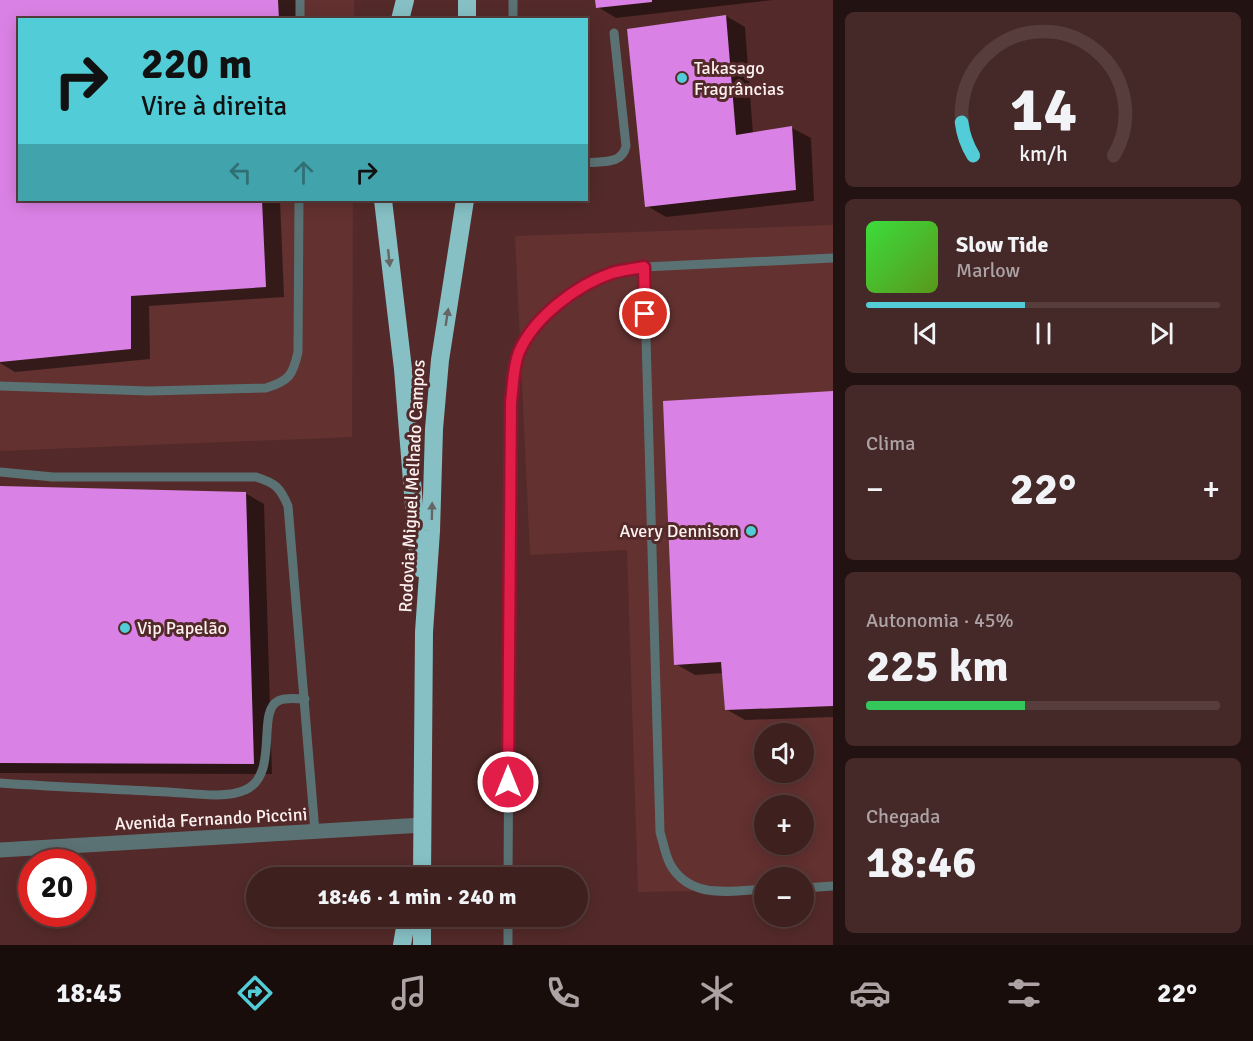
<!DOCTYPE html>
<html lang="pt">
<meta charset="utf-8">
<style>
:root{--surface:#3e201f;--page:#452828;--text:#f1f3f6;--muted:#ada3a4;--line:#573e3d;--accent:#52ccd6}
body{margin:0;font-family:Signika,sans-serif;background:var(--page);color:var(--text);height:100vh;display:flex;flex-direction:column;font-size:22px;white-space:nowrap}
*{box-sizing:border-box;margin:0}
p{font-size:20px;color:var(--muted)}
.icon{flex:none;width:33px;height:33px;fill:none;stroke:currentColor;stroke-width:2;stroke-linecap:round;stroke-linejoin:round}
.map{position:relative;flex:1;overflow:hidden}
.panel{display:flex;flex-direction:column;gap:12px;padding:12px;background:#221211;width:420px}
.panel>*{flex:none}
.hud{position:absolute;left:18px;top:18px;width:570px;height:183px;border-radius:0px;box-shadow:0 3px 15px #0003,0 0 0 2px var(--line);background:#52ccd6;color:#111;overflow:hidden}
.controls{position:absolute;left:754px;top:723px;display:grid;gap:12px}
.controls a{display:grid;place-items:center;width:60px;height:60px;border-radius:50%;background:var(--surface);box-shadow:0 3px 15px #0003,0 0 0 2px var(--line);font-size:30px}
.speed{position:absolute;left:18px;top:849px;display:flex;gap:12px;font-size:30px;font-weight:700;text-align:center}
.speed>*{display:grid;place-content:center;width:78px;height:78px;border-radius:50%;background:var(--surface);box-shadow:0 3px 15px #0003,0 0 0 2px var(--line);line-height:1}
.speed .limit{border:9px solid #d22;background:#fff;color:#111}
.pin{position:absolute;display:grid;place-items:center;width:51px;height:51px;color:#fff;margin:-26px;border:3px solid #fff;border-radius:50%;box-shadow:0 2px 6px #0007}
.me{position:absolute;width:66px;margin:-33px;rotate:0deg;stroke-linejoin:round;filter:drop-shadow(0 0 4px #0008)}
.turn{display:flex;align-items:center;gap:21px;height:126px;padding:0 24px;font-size:27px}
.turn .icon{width:78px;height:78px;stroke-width:2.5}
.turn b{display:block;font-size:42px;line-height:51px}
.lanes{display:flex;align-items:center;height:57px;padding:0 24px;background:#0003;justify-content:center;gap:30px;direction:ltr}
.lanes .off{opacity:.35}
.big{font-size:45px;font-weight:700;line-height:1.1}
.panel .card{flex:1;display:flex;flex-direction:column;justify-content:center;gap:9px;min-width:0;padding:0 21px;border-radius:9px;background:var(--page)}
.panel .dial{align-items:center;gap:0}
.dial svg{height:156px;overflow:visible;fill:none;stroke:var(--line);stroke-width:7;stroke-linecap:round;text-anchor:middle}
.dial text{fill:var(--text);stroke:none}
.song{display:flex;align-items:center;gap:18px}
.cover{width:72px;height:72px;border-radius:9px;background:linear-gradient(135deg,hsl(120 70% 55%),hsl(90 70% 35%))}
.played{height:6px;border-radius:3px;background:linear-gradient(90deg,var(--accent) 45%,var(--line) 45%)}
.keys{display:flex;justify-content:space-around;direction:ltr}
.heat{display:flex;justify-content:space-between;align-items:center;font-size:33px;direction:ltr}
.charge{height:9px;border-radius:4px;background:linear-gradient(90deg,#34c759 45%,var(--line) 0)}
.trip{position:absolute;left:246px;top:867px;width:342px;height:60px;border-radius:30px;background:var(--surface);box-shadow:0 3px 15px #0003,0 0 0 2px var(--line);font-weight:700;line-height:60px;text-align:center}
.menu{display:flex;height:96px;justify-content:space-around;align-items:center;background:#190d0c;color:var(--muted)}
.menu .icon{width:42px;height:42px}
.menu .current{color:var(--accent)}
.menu b{font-size:27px;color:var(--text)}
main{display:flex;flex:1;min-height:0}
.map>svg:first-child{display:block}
.built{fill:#623130;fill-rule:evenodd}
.shadow{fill:#0007}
.building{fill:#da81e5}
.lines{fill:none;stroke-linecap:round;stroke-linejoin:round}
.lane{stroke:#5b7274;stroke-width:9}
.street{stroke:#5b7274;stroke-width:15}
.highway{stroke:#86c0c5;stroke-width:18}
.oneway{fill:#676667}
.route-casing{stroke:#92132f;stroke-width:15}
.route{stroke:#e11d48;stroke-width:10}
.poi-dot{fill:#52ccd6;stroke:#532a29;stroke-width:2}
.labels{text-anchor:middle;stroke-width:6;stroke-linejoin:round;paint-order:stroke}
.poi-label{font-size:18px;fill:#fcf1f0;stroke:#532a29;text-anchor:start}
.street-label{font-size:18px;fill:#fcf1f0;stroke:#532a29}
</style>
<main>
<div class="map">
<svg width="833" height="945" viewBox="0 0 833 945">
<rect width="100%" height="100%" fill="#532a29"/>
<!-- built -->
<g class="built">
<polygon points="0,0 354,0 354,19 20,20 20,200 353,200 352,437 0,451"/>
<path d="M 833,225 L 833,889 L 804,889 L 804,878 L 765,878 L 765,890 L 638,892 L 627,550 L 530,555 L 515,236 ZM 765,734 L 804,734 L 804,772 L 765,772 ZM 765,806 L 804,806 L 804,844 L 765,844 Z"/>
</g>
<!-- shadow -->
<g class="shadow">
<polygon points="0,0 296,0 297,20 20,20 20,200 280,200 284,297 149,306 150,359 15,372 0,363"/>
<polygon points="597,0 773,0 616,18 598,7"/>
<polygon points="726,16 745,27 753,134 792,128 811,138 814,201 666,217 647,206"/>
<polygon points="833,392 833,717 745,720 726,709 723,673 695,675 676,664"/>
<polygon points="0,487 245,493 264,504 272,774 0,773"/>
</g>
<!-- building -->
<g class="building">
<polygon points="0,0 278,0 279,20 20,20 20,200 262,200 266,287 131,296 131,349 0,362"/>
<polygon points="595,0 652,0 652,2 596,8"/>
<polygon points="726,15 736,135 792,126 796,190 645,207 627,29"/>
<polygon points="833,391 833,706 725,710 721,662 674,665 663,401"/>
<polygon points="0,486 246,492 254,764 0,763"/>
</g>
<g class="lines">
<!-- lane -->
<g class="lane">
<polyline points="513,0 513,20"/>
<polyline points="300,20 300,0"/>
<path d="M 586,163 C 602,161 622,165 626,146 L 614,33"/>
<path d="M 644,267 L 660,832 C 663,842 665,854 670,864 C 690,900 731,891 765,889"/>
<path d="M 0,386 L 149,391 L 266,388 C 289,381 293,375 298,352 L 299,200"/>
<path d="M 0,472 L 53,477 L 256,477 C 275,483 280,487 288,506 L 315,832"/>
<path d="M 0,783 C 56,787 112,789 168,792 C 189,793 227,799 245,790 C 280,775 256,712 278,701 C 285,697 297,699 305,699"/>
<path d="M 508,878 L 511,402 C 513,386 513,367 519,352 C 534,317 577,285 612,273 C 622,270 633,269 644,267 L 833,258"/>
<polyline points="804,888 833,886"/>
<polyline points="508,916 508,945"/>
</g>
<!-- street -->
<polyline class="street" points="0,850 423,825"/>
<!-- highway -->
<g class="highway">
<polyline points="467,0 467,20"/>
<polyline points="400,20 405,0"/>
<polyline points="383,200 403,369 419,568"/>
<polyline points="422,878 424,632 431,531 434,429 440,360 465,200"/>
<polyline points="402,945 407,916"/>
<polyline points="422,945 422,916"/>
</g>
</g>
<!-- one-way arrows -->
<defs><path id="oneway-solid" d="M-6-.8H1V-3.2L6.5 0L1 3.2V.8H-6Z" transform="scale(1.5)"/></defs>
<g class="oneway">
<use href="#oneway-solid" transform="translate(389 258) rotate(84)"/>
<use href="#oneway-solid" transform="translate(447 317) rotate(-81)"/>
<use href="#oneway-solid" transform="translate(432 511) rotate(-89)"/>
</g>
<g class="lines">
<!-- route casing -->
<g class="route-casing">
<path id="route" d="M 508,782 L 511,402 C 513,386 513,367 519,352 C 534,317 577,285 612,273 C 622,270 633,269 644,267 L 645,314"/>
</g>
<!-- route -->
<use href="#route" class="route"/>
</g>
<!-- markers -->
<g class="poi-dot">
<circle cx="682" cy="78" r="6"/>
<circle cx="751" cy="531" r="6"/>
<circle cx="125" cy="628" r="6"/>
</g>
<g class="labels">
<!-- poi labels -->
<g class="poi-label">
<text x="694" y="74">Takasago<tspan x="694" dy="21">Fragrâncias</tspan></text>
<text x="739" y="537" text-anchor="end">Avery Dennison</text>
<text x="137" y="634">Vip Papelão</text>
</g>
<!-- street labels -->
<g class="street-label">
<text transform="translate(412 486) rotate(-87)" y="6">Rodovia Miguel Melhado Campos</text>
<text transform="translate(211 819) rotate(-3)" y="6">Avenida Fernando Piccini</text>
</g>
</g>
</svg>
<div class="controls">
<a><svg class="icon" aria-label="sound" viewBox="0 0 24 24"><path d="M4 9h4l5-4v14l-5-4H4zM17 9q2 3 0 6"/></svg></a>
<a>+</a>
<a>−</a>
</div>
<div class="speed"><div class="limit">20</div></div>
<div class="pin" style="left:645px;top:314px;background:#d93025"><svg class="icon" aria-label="arrive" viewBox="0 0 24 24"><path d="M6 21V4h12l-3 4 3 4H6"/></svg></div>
<svg class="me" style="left:508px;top:782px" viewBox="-20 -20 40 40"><circle r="17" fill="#e11d48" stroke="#fff" stroke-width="3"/><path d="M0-11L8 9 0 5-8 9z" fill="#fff"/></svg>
<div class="trip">18:46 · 1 min · 240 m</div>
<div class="hud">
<div class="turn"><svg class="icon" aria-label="right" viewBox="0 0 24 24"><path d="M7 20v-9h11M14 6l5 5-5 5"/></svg><div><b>220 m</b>Vire à direita</div></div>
<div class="lanes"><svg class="icon off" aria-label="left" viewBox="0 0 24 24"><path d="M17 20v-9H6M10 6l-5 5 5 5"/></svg><svg class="icon off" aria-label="ahead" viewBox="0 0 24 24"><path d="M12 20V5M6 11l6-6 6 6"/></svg><svg class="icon" aria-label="right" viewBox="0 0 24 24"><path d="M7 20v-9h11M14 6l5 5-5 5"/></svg></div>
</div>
</div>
<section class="panel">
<div class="card dial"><svg viewBox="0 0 100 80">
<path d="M14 69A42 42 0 1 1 86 69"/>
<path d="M14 69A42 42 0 0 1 8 52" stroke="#52ccd6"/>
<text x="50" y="56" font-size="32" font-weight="700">14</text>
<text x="50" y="72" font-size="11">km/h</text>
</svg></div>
<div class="card">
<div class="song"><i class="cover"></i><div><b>Slow Tide</b><p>Marlow</p></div></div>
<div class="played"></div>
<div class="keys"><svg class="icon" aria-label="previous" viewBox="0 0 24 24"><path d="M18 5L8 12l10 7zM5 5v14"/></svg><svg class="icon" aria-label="pause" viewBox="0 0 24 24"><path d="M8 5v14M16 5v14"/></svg><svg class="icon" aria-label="next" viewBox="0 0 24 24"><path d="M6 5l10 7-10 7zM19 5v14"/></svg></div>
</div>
<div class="card"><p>Clima</p>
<div class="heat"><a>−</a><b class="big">22°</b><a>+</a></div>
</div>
<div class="card"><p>Autonomia · 45%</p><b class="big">225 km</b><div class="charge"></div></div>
<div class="card"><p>Chegada</p><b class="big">18:46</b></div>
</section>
</main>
<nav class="menu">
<b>18:45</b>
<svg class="icon current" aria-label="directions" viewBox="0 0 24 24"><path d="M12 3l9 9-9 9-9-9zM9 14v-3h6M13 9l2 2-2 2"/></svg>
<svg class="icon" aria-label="music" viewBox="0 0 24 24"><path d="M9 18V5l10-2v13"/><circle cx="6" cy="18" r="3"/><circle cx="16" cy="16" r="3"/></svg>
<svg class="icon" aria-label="phone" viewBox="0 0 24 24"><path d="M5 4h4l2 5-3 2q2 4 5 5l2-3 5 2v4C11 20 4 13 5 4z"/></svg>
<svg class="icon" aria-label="climate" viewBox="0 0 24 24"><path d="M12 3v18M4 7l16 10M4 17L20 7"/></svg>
<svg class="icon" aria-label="car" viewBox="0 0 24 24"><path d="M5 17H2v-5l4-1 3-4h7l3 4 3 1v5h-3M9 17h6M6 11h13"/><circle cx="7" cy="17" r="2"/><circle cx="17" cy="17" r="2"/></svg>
<svg class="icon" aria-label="filters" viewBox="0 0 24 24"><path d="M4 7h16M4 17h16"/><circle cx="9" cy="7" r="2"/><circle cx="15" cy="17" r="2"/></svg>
<b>22°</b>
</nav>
